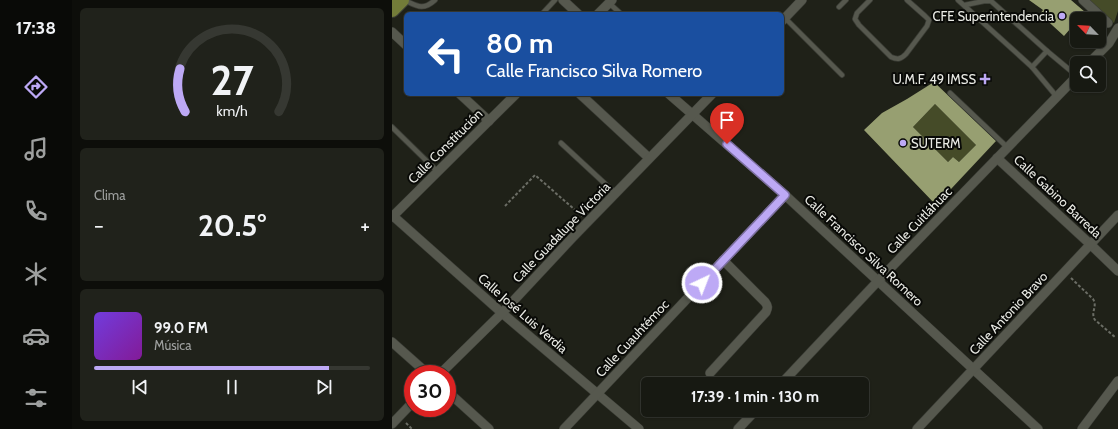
<!DOCTYPE html>
<html lang="es">
<meta charset="utf-8">
<style>
:root{--surface:#171912;--page:#20221b;--text:#f1f3f6;--muted:#9ea09f;--line:#363832;--accent:#bda9f5}
body{margin:0;font-family:Cabin,sans-serif;background:var(--page);color:var(--text);height:100vh;display:flex;flex-direction:column;font-size:15px;white-space:nowrap}
*{box-sizing:border-box;margin:0}
p{font-size:13px;color:var(--muted)}
.icon{flex:none;width:22px;height:22px;fill:none;stroke:currentColor;stroke-width:2;stroke-linecap:round;stroke-linejoin:round}
.map{position:relative;flex:1;overflow:hidden}
.side{display:flex;flex-direction:column;gap:8px;padding:8px;background:#0d0e0a;width:320px}
.side>*{flex:none}
.hud{position:absolute;left:12px;top:12px;width:380px;height:84px;border-radius:6px;box-shadow:0 1px 3px #0004,0 0 0 1px var(--line);background:#1a4fa0;color:#fff;overflow:hidden}
.needle{width:26px;rotate:295deg}
.tools{position:absolute;left:678px;top:12px;display:grid;gap:8px}
.tools a{display:grid;place-items:center;width:36px;height:36px;border-radius:6px;background:var(--surface);box-shadow:0 1px 3px #0004,0 0 0 1px var(--line);font-size:20px}
.speed{position:absolute;left:12px;top:365px;display:flex;gap:8px;font-size:20px;font-weight:700;text-align:center}
.speed>*{display:grid;place-content:center;width:52px;height:52px;border-radius:50%;background:var(--surface);box-shadow:0 1px 3px #0004,0 0 0 1px var(--line);line-height:1}
.speed .limit{border:6px solid #d22;background:#fff;color:#111}
.pin{position:absolute;display:grid;place-items:center;width:34px;height:34px;color:#fff;margin:-41px -17px;border-radius:50% 50% 50% 0;rotate:-45deg;box-shadow:0 0 4px #0007}
.pin .icon{rotate:45deg}
.me{position:absolute;width:44px;margin:-22px;rotate:43deg;stroke-linejoin:round;filter:drop-shadow(0 0 3px #0008)}
.turn{display:flex;align-items:center;gap:14px;height:84px;padding:0 16px;font-size:18px}
.turn .icon{width:52px;height:52px;stroke-width:2.5}
.turn b{display:block;font-size:28px;line-height:34px}
.big{font-size:30px;font-weight:800;line-height:1.1}
.side .tile{flex:1;display:flex;flex-direction:column;justify-content:center;gap:6px;min-width:0;padding:0 14px;border-radius:6px;background:var(--page)}
.side .dial{align-items:center;gap:0}
.dial svg{height:104px;overflow:visible;fill:none;stroke:var(--line);stroke-width:7;stroke-linecap:round;text-anchor:middle}
.dial text{fill:var(--text);stroke:none}
.song{display:flex;align-items:center;gap:12px}
.cover{width:48px;height:48px;border-radius:6px;background:linear-gradient(135deg,hsl(260 70% 55%),hsl(290 70% 35%))}
.played{height:4px;border-radius:2px;background:linear-gradient(90deg,var(--accent) 85%,var(--line) 85%)}
.keys{display:flex;justify-content:space-around;direction:ltr}
.heat{display:flex;justify-content:space-between;align-items:center;font-size:22px;direction:ltr}
.trip{position:absolute;left:249px;top:377px;width:228px;height:40px;border-radius:6px;background:var(--surface);box-shadow:0 1px 3px #0004,0 0 0 1px var(--line);font-weight:800;line-height:40px;text-align:center}
main{display:flex;flex:1;min-height:0}
.tabs{display:flex;flex-direction:column;width:72px;justify-content:space-around;align-items:center;background:#090a07;color:var(--muted)}
.tabs .icon{width:28px;height:28px}
.tabs .current{color:var(--accent)}
.tabs b{font-size:18px;color:var(--text)}
.map>svg:first-child{display:block}
.green{fill:#454b28}
.building{fill:#979f71;fill-rule:evenodd}
.lines{fill:none;stroke-linecap:round;stroke-linejoin:round}
.lane-casing{stroke:#3a3c35;stroke-width:6}
.street-casing{stroke:#3a3c35;stroke-width:10}
.primary-casing{stroke:#3a3c35;stroke-width:16}
.path{stroke:#6b6d65;stroke-width:2;stroke-dasharray:3 2;stroke-linecap:butt}
.lane{stroke:#56584e;stroke-width:4.5}
.street{stroke:#56584e;stroke-width:9}
.primary{stroke:#737c39;stroke-width:14}
.route-casing{stroke:#7b6e9f;stroke-width:10}
.route{stroke:#bda9f5;stroke-width:7}
.poi-dot{fill:#bda9f5;stroke:#090a07;stroke-width:1.5}
.labels{text-anchor:middle;stroke-width:4;stroke-linejoin:round;paint-order:stroke}
.poi-label{font-size:13px;fill:#e9eae4;stroke:#090a07;text-anchor:end}
.street-label{font-size:13px;fill:#e9eae4;stroke:#090a07}
</style>
<main>
<nav class="tabs">
<b>17:38</b>
<svg class="icon current" aria-label="directions" viewBox="0 0 24 24"><path d="M12 3l9 9-9 9-9-9zM9 14v-3h6M13 9l2 2-2 2"/></svg>
<svg class="icon" aria-label="music" viewBox="0 0 24 24"><path d="M9 18V5l10-2v13"/><circle cx="6" cy="18" r="3"/><circle cx="16" cy="16" r="3"/></svg>
<svg class="icon" aria-label="phone" viewBox="0 0 24 24"><path d="M5 4h4l2 5-3 2q2 4 5 5l2-3 5 2v4C11 20 4 13 5 4z"/></svg>
<svg class="icon" aria-label="climate" viewBox="0 0 24 24"><path d="M12 3v18M4 7l16 10M4 17L20 7"/></svg>
<svg class="icon" aria-label="car" viewBox="0 0 24 24"><path d="M5 17H2v-5l4-1 3-4h7l3 4 3 1v5h-3M9 17h6M6 11h13"/><circle cx="7" cy="17" r="2"/><circle cx="17" cy="17" r="2"/></svg>
<svg class="icon" aria-label="filters" viewBox="0 0 24 24"><path d="M4 7h16M4 17h16"/><circle cx="9" cy="7" r="2"/><circle cx="15" cy="17" r="2"/></svg>
</nav>
<section class="side">
<div class="tile dial"><svg viewBox="0 0 100 80">
<path d="M14 69A42 42 0 1 1 86 69"/>
<path d="M14 69A42 42 0 0 1 10 36" stroke="#bda9f5"/>
<text x="50" y="56" font-size="32" font-weight="700">27</text>
<text x="50" y="72" font-size="11">km/h</text>
</svg></div>
<div class="tile"><p>Clima</p>
<div class="heat"><a>−</a><b class="big">20.5°</b><a>+</a></div>
</div>
<div class="tile">
<div class="song"><i class="cover"></i><div><b>99.0 FM</b><p>Música</p></div></div>
<div class="played"></div>
<div class="keys"><svg class="icon" aria-label="previous" viewBox="0 0 24 24"><path d="M18 5L8 12l10 7zM5 5v14"/></svg><svg class="icon" aria-label="pause" viewBox="0 0 24 24"><path d="M8 5v14M16 5v14"/></svg><svg class="icon" aria-label="next" viewBox="0 0 24 24"><path d="M6 5l10 7-10 7zM19 5v14"/></svg></div>
</div>
</section>
<div class="map">
<svg width="726" height="429" viewBox="0 0 726 429">
<rect width="100%" height="100%" fill="#1f2118"/>
<!-- green -->
<g class="green">
<polygon points="697,0 726,0 726,11 722,23"/>
<polygon points="543,104 584,145 567,162 561,157 556,162 521,127"/>
</g>
<!-- building -->
<g class="building">
<polygon points="637,0 679,0 693,12 687,19 685,19 685,21 672,36 648,14 651,10"/>
<path d="M 542,82 L 604,141 L 544,205 L 472,130 L 490,113 L 515,99 ZM 543,104 L 584,145 L 567,162 L 561,157 L 556,162 L 521,127 Z"/>
</g>
<g class="lines">
<!-- lane casing -->
<g class="lane-casing">
<g id="lane">
<path d="M 12,0 C 25,6 31,11 43,0"/>
<path d="M 478,0 L 465,13 L 463,19 L 467,25 L 499,57 C 506,60 509,59 514,54 L 535,26 L 537,20 L 533,16 L 515,0"/>
<polyline points="566,0 640,67 665,97"/>
<polyline points="217,3 229,14"/>
<polyline points="573,5 592,1 599,1 655,51 640,67"/>
<polyline points="447,7 454,0"/>
<polyline points="150,14 163,0"/>
<polyline points="393,18 450,75"/>
<polyline points="655,51 685,76"/>
<polyline points="558,93 616,148"/>
<polyline points="0,127 46,172"/>
<polyline points="169,143 223,193"/>
</g>
</g>
<!-- street casing -->
<g class="street-casing">
<g id="street">
<polyline points="171,0 186,14"/>
<polyline points="691,0 716,23"/>
<polyline points="206,14 220,0"/>
<polyline points="390,21 410,0"/>
<polyline points="0,32 14,45"/>
<polyline points="697,63 717,43 726,28"/>
<polyline points="68,94 97,121"/>
<polyline points="188,94 257,158"/>
<polyline points="277,94 393,195 646,429"/>
<polyline points="605,158 698,244 726,271"/>
<polyline points="0,215 110,313 247,429"/>
<polyline points="0,217 124,94"/>
<polyline points="0,342 36,374"/>
<path d="M 318,373 L 374,312 C 376,308 376,306 373,302 L 331,260"/>
<polyline points="48,374 110,313 181,237 320,94"/>
<polyline points="389,384 486,281 685,76"/>
<polyline points="55,391 97,429"/>
<polyline points="0,424 21,402"/>
<polyline points="172,429 393,195"/>
<polyline points="346,429 364,410"/>
<polyline points="525,429 726,215"/>
<polyline points="690,429 726,381"/>
</g>
</g>
<!-- primary casing -->
<g class="primary-casing">
<polyline id="primary" points="0,10 10,0"/>
</g>
<!-- path -->
<g class="path">
<polyline points="113,206 143,175 190,216"/>
<path d="M 679,278 L 701,299 C 706,307 698,312 703,320 L 724,338"/>
<polyline points="14,423 20,429"/>
</g>
<!-- lane -->
<use href="#lane" class="lane"/>
<!-- street -->
<use href="#street" class="street"/>
<!-- primary -->
<use href="#primary" class="primary"/>
</g>
<g class="lines">
<!-- route casing -->
<g class="route-casing">
<polyline id="route" points="310,283 393,195 335,144"/>
</g>
<!-- route -->
<use href="#route" class="route"/>
</g>
<!-- markers -->
<g class="poi-dot">
<circle cx="670" cy="16" r="4"/>
<path d="M591 73h4v4h4v4h-4v4h-4v-4h-4v-4h4z"/>
<circle cx="511" cy="143" r="4"/>
</g>
<g class="labels">
<!-- poi labels -->
<g class="poi-label">
<text x="662" y="21">CFE Superintendencia</text>
<text x="584" y="84">U.M.F. 49 IMSS</text>
<text x="519" y="148" text-anchor="start">SUTERM</text>
</g>
<!-- street labels -->
<g class="street-label">
<text transform="translate(53 146) rotate(-45)" y="5">Calle Constitución</text>
<text transform="translate(666 196) rotate(43)" y="5">Calle Gabino Barreda</text>
<text transform="translate(527 220) rotate(-46)" y="5">Calle Cuitláhuac</text>
<text transform="translate(169 232) rotate(-46)" y="5">Calle Guadalupe Victoria</text>
<text transform="translate(472 250) rotate(43)" y="5">Calle Francisco Silva Romero</text>
<text transform="translate(131 313) rotate(41)" y="5">Calle José Luis Verdia</text>
<text transform="translate(616 313) rotate(-47)" y="5">Calle Antonio Bravo</text>
<text transform="translate(240 338) rotate(-47)" y="5">Calle Cuauhtémoc</text>
</g>
</g>
</svg>
<div class="tools">
<a><svg class="needle" viewBox="-14 -14 28 28"><path d="M0-13l5 13h-10z" fill="#e53935"/><path d="M0 13l5-13h-10z" fill="#9ea09f"/></svg></a>
<a><svg class="icon" aria-label="search" viewBox="0 0 24 24"><circle cx="10" cy="10" r="6"/><path d="M15 15l6 6"/></svg></a>
</div>
<div class="speed"><div class="limit">30</div></div>
<div class="pin" style="left:335px;top:144px;background:#d93025"><svg class="icon" aria-label="arrive" viewBox="0 0 24 24"><path d="M6 21V4h12l-3 4 3 4H6"/></svg></div>
<svg class="me" style="left:310px;top:283px" viewBox="-20 -20 40 40"><circle r="17" fill="#bda9f5" stroke="#fff" stroke-width="3"/><path d="M0-11L8 9 0 5-8 9z" fill="#fff"/></svg>
<div class="trip">17:39 · 1 min · 130 m</div>
<div class="hud">
<div class="turn"><svg class="icon" aria-label="left" viewBox="0 0 24 24"><path d="M17 20v-9H6M10 6l-5 5 5 5"/></svg><div><b>80 m</b>Calle Francisco Silva Romero</div></div>
</div>
</div>
</main>
